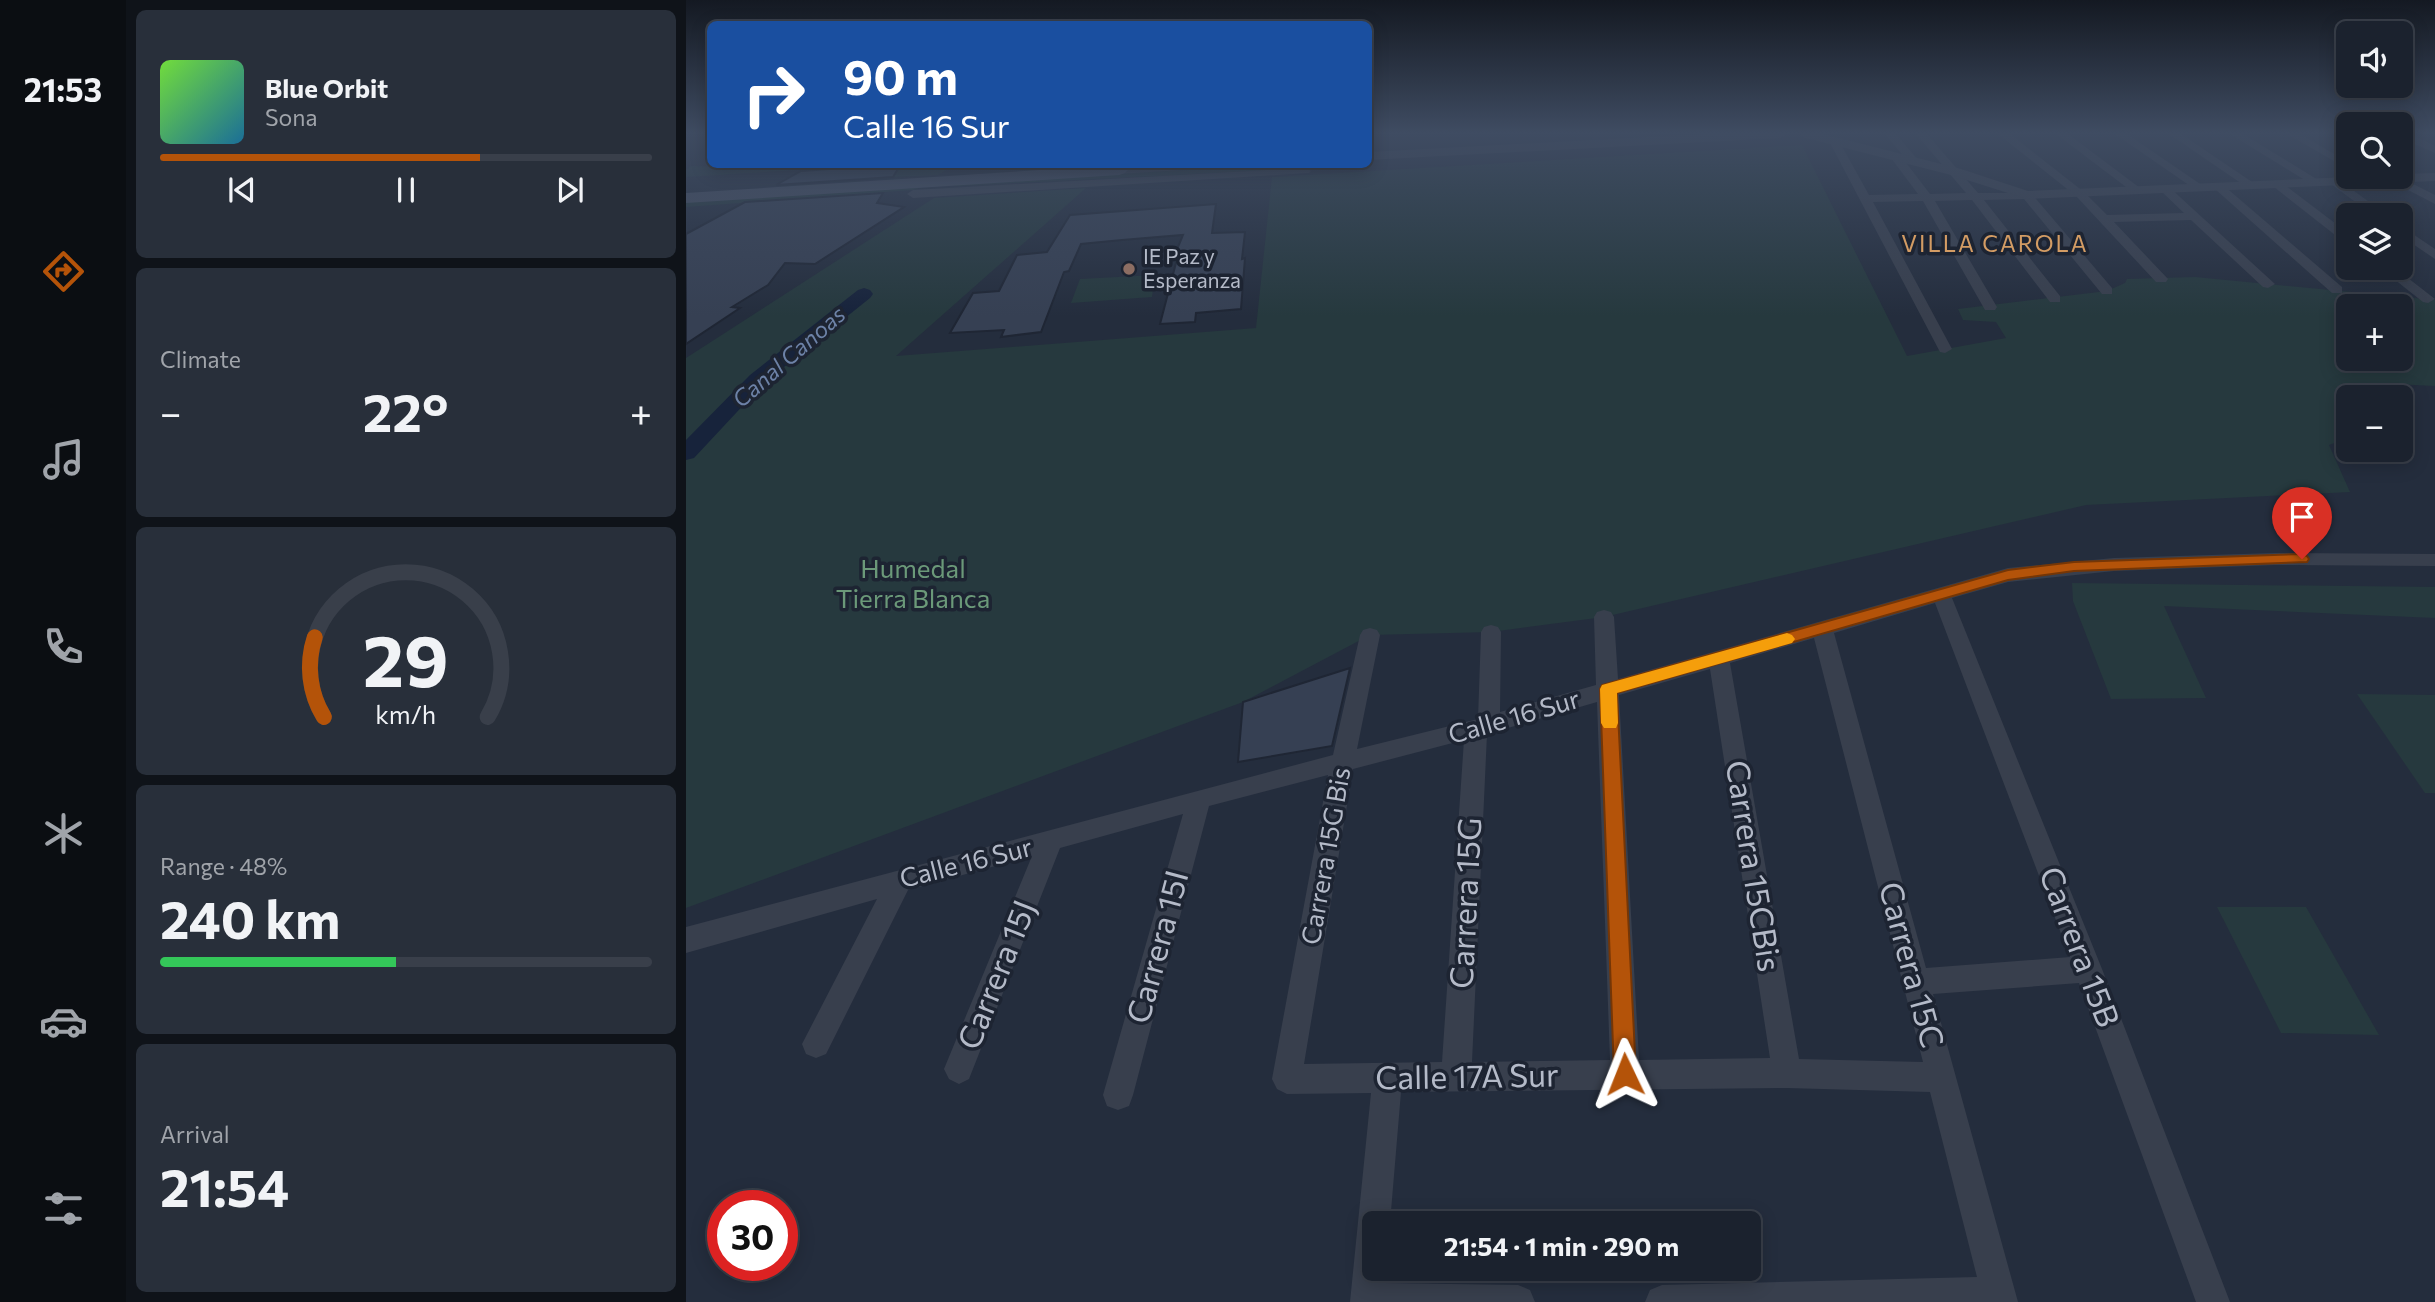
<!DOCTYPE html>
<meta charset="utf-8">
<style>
:root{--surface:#1b222e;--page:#282f3a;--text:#f1f3f6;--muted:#a0a4aa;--line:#393f4a;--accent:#b45309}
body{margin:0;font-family:Commissioner,sans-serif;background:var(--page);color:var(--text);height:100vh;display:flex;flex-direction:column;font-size:26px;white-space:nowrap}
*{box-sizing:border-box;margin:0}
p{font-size:23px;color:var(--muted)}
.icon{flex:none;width:38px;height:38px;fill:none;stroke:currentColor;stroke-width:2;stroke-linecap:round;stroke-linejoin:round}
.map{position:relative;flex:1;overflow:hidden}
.details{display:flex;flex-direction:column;gap:10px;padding:10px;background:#0f1319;width:560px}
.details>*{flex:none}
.hud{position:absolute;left:21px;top:21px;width:665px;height:147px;border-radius:10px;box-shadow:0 4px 18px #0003,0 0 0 2px var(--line);background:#1a4fa0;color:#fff;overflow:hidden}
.fabs{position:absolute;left:1650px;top:21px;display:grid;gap:14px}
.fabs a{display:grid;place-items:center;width:77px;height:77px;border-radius:10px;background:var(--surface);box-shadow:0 4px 18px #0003,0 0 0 2px var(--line);font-size:35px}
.speed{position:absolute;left:21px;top:1190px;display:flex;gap:14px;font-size:35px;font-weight:700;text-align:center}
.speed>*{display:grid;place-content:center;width:91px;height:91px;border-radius:50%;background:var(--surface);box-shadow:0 4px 18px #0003,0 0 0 2px var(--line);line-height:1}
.speed .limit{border:10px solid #d22;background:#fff;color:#111}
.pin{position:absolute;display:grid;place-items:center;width:60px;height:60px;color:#fff;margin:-72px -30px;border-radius:50% 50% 50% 0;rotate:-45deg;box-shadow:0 0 7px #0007}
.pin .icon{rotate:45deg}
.me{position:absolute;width:77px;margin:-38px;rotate:358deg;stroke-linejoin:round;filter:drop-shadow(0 0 5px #0008)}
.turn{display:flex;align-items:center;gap:24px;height:147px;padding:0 21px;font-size:32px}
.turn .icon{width:91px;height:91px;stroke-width:2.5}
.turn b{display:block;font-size:49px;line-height:60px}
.big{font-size:52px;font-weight:700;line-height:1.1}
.details .card{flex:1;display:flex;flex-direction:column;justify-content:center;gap:10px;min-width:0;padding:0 24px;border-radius:10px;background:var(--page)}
.details .dial{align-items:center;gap:0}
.dial svg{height:182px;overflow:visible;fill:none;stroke:var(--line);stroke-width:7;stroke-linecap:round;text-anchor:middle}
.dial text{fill:var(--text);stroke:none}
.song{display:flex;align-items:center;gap:21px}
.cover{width:84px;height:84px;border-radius:10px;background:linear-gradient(135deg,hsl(100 70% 55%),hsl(200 70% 35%))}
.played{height:7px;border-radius:4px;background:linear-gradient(90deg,var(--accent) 65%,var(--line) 65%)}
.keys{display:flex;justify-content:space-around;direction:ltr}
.heat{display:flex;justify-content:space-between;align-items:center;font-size:38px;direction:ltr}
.charge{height:10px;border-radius:5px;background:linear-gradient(90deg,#34c759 48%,var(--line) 0)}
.trip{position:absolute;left:676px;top:1211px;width:399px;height:70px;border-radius:10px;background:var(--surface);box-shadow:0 4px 18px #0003,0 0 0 2px var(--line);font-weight:700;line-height:70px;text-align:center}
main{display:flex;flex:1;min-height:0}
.tabs{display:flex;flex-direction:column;width:126px;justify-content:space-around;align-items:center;background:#0b0e12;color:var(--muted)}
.tabs .icon{width:49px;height:49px}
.tabs .current{color:var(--accent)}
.tabs b{font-size:32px;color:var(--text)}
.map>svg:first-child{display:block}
.green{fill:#26393e;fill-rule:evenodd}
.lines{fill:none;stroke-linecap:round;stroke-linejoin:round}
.canal{fill:#17233b;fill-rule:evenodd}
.building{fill:#364053;stroke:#1f2634;stroke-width:2}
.minor{fill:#383f4d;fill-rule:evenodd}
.tertiary{fill:#383f4d;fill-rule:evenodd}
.secondary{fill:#464e60;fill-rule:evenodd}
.route{fill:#b45309;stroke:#753606;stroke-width:2}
.slow{fill:#f59e0b}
.education-dot{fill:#8d6e63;stroke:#1d2432;stroke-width:2.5}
.labels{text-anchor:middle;stroke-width:7;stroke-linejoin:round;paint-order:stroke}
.far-poi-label{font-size:21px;fill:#b4bac8;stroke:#1d2432;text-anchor:start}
.far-neighbourhood-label{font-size:23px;letter-spacing:2px;fill:#d39c64;stroke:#1d2432}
.far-water-label{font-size:23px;font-style:italic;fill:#6d82a7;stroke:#1d2432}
.park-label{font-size:26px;fill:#6b9979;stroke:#1d2432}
.street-label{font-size:26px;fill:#b4bac8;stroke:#1d2432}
.near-street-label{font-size:32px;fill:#b4bac8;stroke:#1d2432}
</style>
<main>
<nav class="tabs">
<b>21:53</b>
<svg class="icon current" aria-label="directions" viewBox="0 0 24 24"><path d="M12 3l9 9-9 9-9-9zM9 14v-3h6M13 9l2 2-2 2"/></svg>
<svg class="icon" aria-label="music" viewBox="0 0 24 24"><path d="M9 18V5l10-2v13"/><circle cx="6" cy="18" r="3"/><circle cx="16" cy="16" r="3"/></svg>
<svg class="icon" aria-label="phone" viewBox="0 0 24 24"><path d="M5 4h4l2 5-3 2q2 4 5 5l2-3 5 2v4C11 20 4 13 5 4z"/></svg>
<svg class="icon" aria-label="climate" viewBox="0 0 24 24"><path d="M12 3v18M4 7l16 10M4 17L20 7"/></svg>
<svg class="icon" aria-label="car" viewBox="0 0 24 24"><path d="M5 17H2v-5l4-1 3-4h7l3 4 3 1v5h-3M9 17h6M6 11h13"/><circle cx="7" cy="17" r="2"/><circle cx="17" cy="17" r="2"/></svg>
<svg class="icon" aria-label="filters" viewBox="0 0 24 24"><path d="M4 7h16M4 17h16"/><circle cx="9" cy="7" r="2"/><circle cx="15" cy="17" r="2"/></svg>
</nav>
<section class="details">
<div class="card">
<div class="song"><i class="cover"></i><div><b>Blue Orbit</b><p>Sona</p></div></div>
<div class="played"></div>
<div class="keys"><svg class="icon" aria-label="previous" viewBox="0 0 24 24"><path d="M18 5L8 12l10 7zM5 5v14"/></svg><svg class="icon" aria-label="pause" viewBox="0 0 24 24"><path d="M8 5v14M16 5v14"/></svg><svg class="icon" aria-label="next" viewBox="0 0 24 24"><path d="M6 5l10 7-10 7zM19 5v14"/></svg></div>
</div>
<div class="card"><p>Climate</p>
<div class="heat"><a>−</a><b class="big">22°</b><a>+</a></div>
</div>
<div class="card dial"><svg viewBox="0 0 100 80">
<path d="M14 69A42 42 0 1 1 86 69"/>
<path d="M14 69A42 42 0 0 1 10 34" stroke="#b45309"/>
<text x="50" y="56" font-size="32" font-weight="700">29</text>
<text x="50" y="72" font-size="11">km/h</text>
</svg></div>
<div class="card"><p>Range · 48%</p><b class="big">240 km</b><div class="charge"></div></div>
<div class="card"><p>Arrival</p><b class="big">21:54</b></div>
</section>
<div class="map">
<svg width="1749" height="1302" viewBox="0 0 1749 1302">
<rect width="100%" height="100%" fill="#242d3d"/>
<!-- green -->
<g class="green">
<path d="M 1116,145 L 1221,356 L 1320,338 L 1310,322 L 1277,320 L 1272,309 L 1421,291 L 1439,283 L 1441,279 L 1509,277 L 1749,300 L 1749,386 L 1686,383 L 1696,397 L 1662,397 L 1662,438 L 1643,445 L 1664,492 L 1400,505 L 918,617 L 805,632 L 684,635 L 557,702 L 0,908 L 0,358 L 248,198 L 400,188 L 210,356 L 570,328 L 586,177 ZM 1662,306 L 1715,306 L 1715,359 L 1662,359 Z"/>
<polygon points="90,164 192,164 192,165 0,177 0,170 5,166 82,169"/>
<polygon points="215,165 265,167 252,175 208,177"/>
<polygon points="608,165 607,169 268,186 272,181"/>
<polygon points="236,187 227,190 0,207 0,201"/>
<polygon points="469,275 466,297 385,303 394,279"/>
<polygon points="1386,583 1749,587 1749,618 1478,606 1520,698 1425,699 1387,601"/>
<polygon points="1671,694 1749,695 1749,793 1739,793"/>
<polygon points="1531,907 1620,907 1693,1035 1595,1033"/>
</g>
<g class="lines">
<!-- canal -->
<g class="canal">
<polygon points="355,164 372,164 361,171 356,170"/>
<polygon points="178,288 184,290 187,294 184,298 78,383 8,458 0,460 0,440 64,375 172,290"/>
</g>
</g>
<!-- building -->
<g class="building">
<polygon points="215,164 207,177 90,185 115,171"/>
<polygon points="197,193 191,203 218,207 129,264 99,263 82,285 46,307 54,308 0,344 0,234 59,202"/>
<polygon points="530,204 526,233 559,232 556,259 559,258 555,309 510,313 509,322 474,324 491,259 487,259 497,235 436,240 395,244 383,271 378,272 355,332 315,337 318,330 264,333 287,293 313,291 331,255 361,252 384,215"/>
<polygon points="664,668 646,746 552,762 557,702"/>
</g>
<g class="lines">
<!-- minor -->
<g class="minor">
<polygon points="1199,134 1210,134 1232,160 1232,164 1224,164"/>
<polygon points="1230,134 1241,134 1292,193 1345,193 1426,288 1426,294 1416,294 1338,199 1298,200 1374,296 1374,302 1364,302 1286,200 1249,201 1311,307 1309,310 1299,310 1237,201 1187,202 1266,349 1259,353 1254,352 1143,141 1152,139 1183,195 1232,194 1205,158 1211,155 1215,156 1244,194 1280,193"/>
<polygon points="1312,134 1324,134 1398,192 1421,215 1498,213 1473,189 1483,187 1589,284 1582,288 1577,287 1505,220 1428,222 1482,279 1480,282 1470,282 1390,196"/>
<polygon points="1370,134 1382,134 1458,191 1448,193"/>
<polygon points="1429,134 1441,134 1520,188 1510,190"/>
<polygon points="1483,134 1495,134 1572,186 1562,188"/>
<polygon points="1544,134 1557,134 1637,183 1627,185"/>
<polygon points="1601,134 1614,134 1662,162 1662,169"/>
<polygon points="1649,134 1661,134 1662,142"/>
<polygon points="1715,134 1725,134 1749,146 1749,153 1715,138"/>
<polygon points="619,168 625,171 623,173 227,198 221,194 227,190"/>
<polygon points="1705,177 1713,177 1749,195 1749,204 1705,181"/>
<polygon points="1649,179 1653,180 1701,215 1687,215 1645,184 1645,180"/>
<polygon points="1588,183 1596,183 1662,233 1662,243 1658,242 1588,187"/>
<polygon points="1529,185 1537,185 1656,287 1656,293 1646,293 1529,189"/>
<polygon points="1715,226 1749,249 1749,259 1715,236"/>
<polygon points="1694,268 1709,268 1749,299 1742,303 1737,302"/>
<path d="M 1589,553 L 1749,554 L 1749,566 L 1589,565 L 1428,571 L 1322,582 L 1266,598 L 1416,969 L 1544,1302 L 1510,1302 L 1393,983 L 1247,994 L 1332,1302 L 959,1302 L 964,1290 L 976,1285 L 1291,1277 L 1244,1092 L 1101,1088 L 715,1092 L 704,1223 L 688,1223 L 688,1269 L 701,1269 L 700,1283 L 832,1285 L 844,1290 L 849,1302 L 664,1302 L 685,1093 L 601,1094 L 591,1089 L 586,1079 L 642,775 L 523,806 L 447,1095 L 443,1106 L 432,1110 L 421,1106 L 417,1095 L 497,814 L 374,848 L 283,1079 L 273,1084 L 263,1079 L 258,1069 L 346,856 L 222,890 L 140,1054 L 130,1058 L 120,1054 L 116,1044 L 191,899 L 0,953 L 0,927 L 647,755 L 674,635 L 677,630 L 684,628 L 691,630 L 694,635 L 671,749 L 792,719 L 795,632 L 798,627 L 805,625 L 812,627 L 815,632 L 814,712 L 910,685 L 908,617 L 911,612 L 918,610 L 925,612 L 928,617 L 932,679 L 1322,568 L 1428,558 ZM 1249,603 L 1384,957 L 1240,968 L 1148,633 ZM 1128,638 L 1237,1062 L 1113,1059 L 1044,663 ZM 1024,669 L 1084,1058 L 953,1060 L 933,695 ZM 911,702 L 924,1060 L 786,1062 L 801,734 ZM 778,740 L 756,1062 L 618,1064 L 667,769 Z"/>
</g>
<!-- tertiary -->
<g class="tertiary">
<polygon points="1018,134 1101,134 1094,138 682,160 682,152"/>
<polygon points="1114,134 1137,134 1275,169 1342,191 1662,177 1715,177 1715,174 1749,173 1749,181 1341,199 1265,175 1116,137"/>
<polygon points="453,164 535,164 528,168 433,174 426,170 433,166"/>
</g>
<!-- secondary -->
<polygon class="secondary" points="447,164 439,173 433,175 0,203 0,193"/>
</g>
<!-- sky -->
<linearGradient id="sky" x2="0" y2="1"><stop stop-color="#141922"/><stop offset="0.42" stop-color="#3f4c62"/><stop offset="1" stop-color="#3f4c62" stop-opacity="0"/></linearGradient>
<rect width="1749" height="316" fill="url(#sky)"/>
<!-- route -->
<polygon class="route" points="1616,554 1621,556 1623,559 1621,562 1388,571 1322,580 931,693 950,1074 947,1082 939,1086 931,1082 928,1074 914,689 916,685 1322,570 1388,562"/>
<!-- slow -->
<polygon class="slow" points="1101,633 1106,635 1109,639 1106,643 931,693 932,723 930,728 918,728 915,723 914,689 916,685"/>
<!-- markers -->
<circle class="education-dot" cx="443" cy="269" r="7"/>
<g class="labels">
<!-- far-poi labels -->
<g class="far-poi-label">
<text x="457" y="264">IE Paz y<tspan x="457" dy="24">Esperanza</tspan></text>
</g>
<!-- far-neighbourhood labels -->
<g class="far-neighbourhood-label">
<text x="1309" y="252">VILLA CAROLA</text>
</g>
<!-- far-water labels -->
<g class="far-water-label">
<text transform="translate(103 357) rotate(-41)" y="8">Canal Canoas</text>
</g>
<!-- park labels -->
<g class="park-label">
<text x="227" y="578">Humedal<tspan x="227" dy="30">Tierra Blanca</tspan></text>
</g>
<!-- street labels -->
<g class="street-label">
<text transform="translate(828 717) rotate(-16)" y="9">Calle 16 Sur</text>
<text transform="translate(640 856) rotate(-80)" y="9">Carrera 15G Bis</text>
<text transform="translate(280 863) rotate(-14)" y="9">Calle 16 Sur</text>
</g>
<!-- near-street labels -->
<g class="near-street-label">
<text transform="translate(1067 866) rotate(81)" y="11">Carrera 15CBis</text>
<text transform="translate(780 903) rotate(-87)" y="11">Carrera 15G</text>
<text transform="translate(472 947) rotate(-75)" y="11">Carrera 15I</text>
<text transform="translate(1393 947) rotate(69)" y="11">Carrera 15B</text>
<text transform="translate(1225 965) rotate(75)" y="11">Carrera 15C</text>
<text transform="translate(311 975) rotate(-68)" y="11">Carrera 15J</text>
<text transform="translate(781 1077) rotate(-1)" y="11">Calle 17A Sur</text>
</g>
</g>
</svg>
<div class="fabs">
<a><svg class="icon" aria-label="sound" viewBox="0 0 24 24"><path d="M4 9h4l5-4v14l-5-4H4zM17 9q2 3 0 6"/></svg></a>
<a><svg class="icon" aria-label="search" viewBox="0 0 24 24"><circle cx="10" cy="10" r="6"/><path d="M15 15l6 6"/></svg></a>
<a><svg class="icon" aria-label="layers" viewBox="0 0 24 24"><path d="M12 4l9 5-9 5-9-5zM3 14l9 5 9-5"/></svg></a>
<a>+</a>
<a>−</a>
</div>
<div class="speed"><div class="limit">30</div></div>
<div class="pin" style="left:1616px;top:559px;background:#d93025"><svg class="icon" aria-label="arrive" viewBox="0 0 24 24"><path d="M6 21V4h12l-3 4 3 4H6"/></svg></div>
<svg class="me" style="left:939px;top:1074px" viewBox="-20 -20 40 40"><path d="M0-17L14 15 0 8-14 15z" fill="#b45309" stroke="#fff" stroke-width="4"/></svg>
<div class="trip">21:54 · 1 min · 290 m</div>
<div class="hud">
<div class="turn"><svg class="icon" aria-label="right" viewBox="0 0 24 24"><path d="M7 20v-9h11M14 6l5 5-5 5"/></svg><div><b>90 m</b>Calle 16 Sur</div></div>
</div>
</div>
</main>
